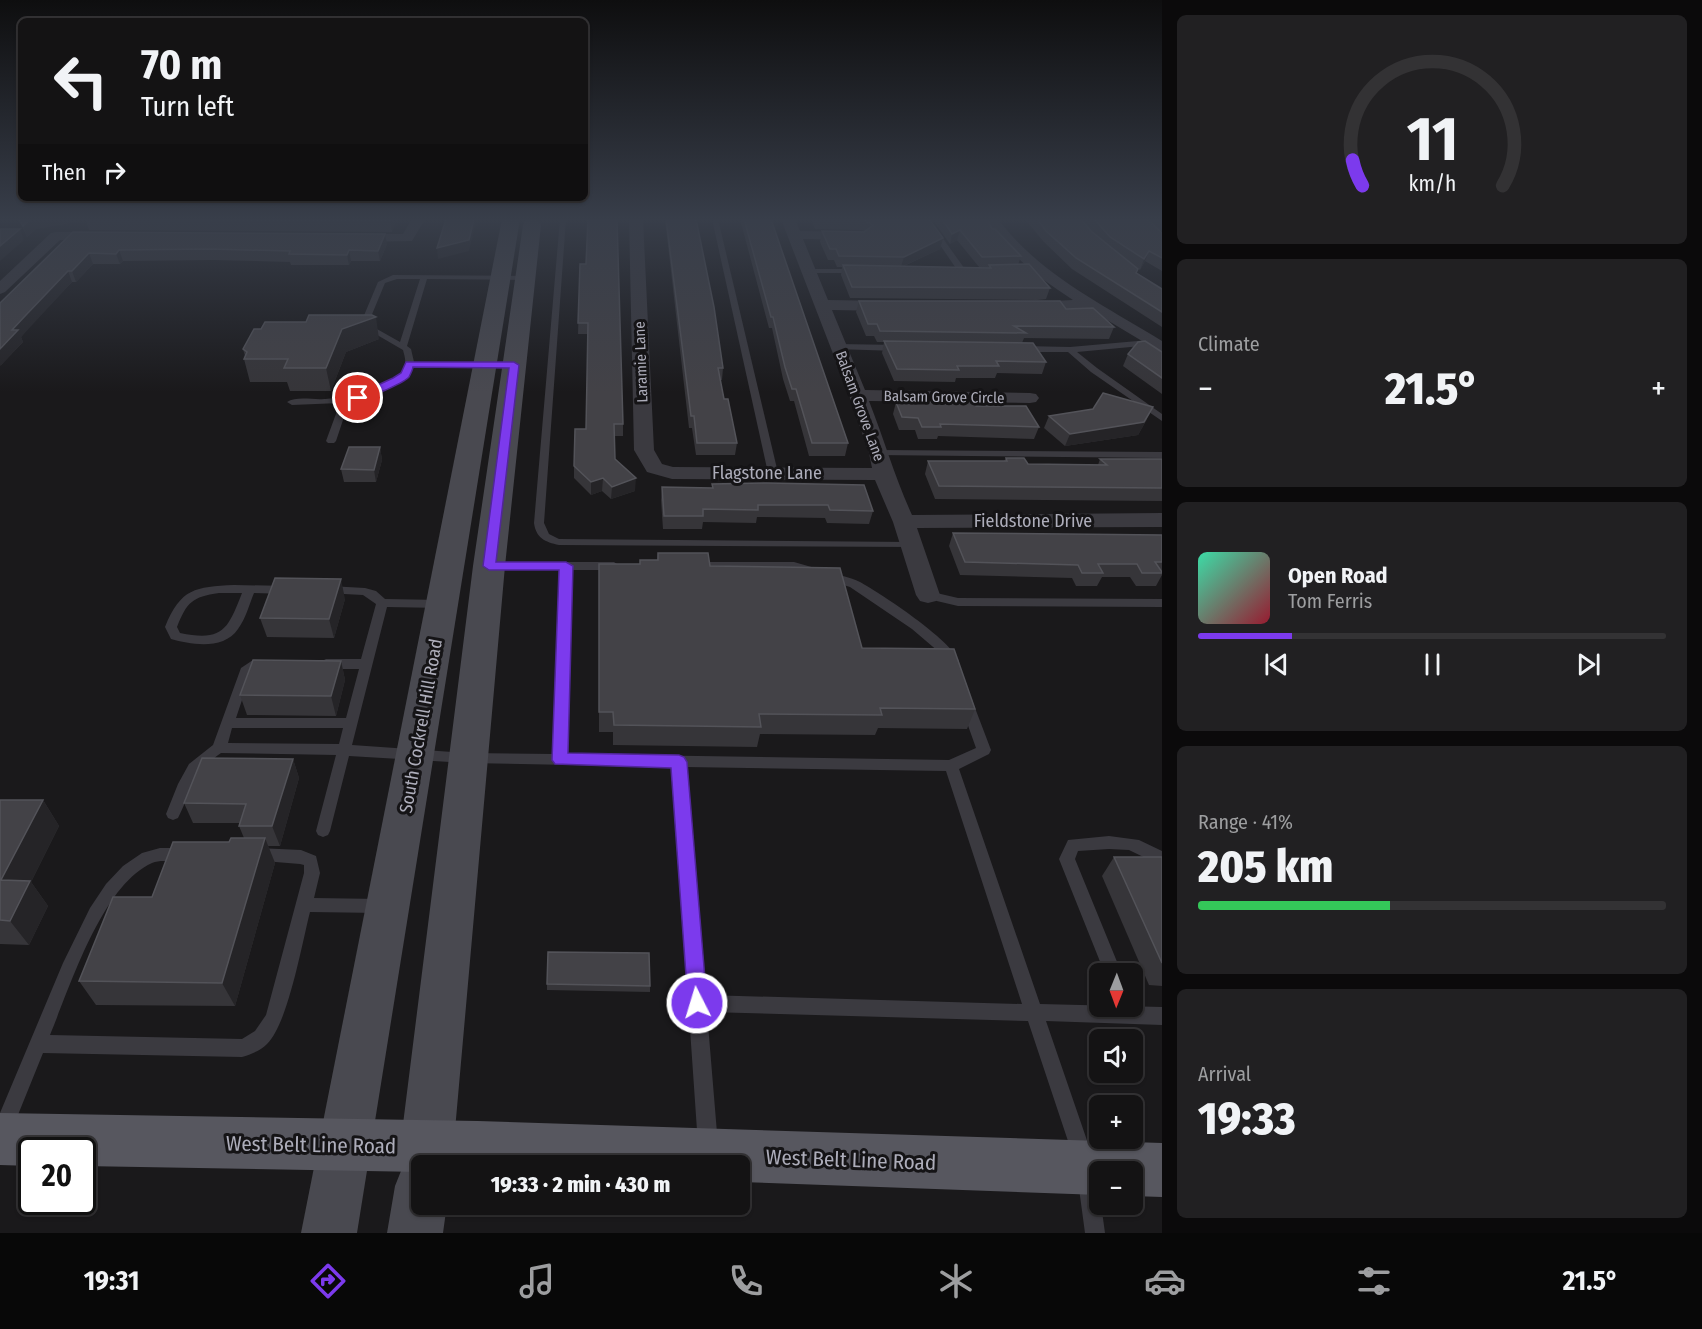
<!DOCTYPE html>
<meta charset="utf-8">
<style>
:root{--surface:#141314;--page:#212022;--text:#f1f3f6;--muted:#9d9ea0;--line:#333234;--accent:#7c3aed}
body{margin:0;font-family:"Fira Sans Condensed",sans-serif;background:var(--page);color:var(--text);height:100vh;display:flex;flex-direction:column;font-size:22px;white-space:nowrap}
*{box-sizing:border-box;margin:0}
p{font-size:20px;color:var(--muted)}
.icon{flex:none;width:33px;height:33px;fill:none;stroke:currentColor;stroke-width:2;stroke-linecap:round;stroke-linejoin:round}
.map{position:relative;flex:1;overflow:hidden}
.details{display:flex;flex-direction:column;gap:15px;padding:15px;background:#0b0a0b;width:540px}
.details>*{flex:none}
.banner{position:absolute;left:18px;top:18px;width:570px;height:183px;border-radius:9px;box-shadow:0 2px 4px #0004,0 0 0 2px var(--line);background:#141314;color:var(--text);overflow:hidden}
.needle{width:39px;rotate:181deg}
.controls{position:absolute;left:1089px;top:963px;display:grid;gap:12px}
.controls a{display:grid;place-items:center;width:54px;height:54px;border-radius:9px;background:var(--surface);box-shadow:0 2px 4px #0004,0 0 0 2px var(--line);font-size:30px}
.speed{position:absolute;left:18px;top:1137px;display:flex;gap:12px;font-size:30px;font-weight:700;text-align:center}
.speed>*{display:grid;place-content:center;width:78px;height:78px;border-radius:50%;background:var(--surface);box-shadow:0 2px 4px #0004,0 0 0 2px var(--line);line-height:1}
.speed .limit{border:3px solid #111;border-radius:9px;background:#fff;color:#111}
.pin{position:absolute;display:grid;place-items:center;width:51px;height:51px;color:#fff;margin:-26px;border:3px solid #fff;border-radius:50%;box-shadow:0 2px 6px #0007}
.me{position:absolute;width:66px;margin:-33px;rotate:355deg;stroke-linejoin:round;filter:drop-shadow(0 0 4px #0008)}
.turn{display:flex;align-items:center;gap:21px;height:126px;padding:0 24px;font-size:27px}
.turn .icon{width:78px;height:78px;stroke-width:2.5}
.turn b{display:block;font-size:42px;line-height:51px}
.then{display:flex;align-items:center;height:57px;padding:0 24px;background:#0003;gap:12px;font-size:22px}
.big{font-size:45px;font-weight:800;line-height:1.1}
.details .widget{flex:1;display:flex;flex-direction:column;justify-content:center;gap:9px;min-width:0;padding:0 21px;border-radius:9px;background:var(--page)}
.details .dial{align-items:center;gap:0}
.dial svg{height:156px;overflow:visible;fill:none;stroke:var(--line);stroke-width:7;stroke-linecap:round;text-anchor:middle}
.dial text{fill:var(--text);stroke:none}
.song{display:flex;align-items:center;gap:18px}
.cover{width:72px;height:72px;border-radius:9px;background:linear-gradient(135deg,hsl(160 70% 55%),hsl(350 70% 35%))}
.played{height:6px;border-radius:3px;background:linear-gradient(90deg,var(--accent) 20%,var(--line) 20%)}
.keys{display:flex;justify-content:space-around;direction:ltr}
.heat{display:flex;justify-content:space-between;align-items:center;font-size:33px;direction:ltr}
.charge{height:9px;border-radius:4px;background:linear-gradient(90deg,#34c759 41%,var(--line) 0)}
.trip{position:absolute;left:411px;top:1155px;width:339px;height:60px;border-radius:9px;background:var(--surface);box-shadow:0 2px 4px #0004,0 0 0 2px var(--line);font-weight:800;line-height:60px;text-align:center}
.tab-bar{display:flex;height:96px;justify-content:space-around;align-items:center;background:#080808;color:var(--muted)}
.tab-bar .icon{width:42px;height:42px}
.tab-bar .selected{color:var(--accent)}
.tab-bar b{font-size:27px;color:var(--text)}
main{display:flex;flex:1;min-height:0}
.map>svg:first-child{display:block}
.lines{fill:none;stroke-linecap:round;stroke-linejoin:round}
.lane{fill:#3b3a40;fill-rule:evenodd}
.street{fill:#3b3a40;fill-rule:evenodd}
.secondary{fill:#494950;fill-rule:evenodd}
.primary{fill:#57575f;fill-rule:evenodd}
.wall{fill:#363539}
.shaded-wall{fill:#252427}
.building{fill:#434247;stroke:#535359;stroke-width:1.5}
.route{fill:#7c3aed;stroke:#51269a;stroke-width:1.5}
.labels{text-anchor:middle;stroke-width:6;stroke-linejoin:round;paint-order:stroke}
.far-street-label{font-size:15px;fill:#adadba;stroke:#151416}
.street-label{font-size:18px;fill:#adadba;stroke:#151416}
.near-street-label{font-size:21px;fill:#adadba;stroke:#151416}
</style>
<main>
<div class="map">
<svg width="1162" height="1233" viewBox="0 0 1162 1233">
<rect width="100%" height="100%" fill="#1a191b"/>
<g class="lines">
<!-- lane -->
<g class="lane">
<path d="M 560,219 L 566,219 L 544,523 L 549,534 L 559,539 L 911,542 L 917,545 L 915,547 L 559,545 C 545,542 536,538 534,523 Z"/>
<polygon points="712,219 718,219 778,473 773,476 768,473"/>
<polygon points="922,219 929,219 967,272 966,274 960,274"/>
<polygon points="805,269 858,269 862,271 858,273 805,273"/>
<path d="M 393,275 L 528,276 L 528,280 L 525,280 L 427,279 L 407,346 L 411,349 L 414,362 L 514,362 L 518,365 L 514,368 L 412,368 C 403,388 370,397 349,402 L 336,441 L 334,443 L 328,443 L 326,441 L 340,403 L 292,405 L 287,402 C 296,396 313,400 324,399 C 343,398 401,387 405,364 C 406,360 404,354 403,350 L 360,325 L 378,282 ZM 397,279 L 420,279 L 400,342 L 368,324 L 385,283 Z"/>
<polygon points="1149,340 1152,341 1152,345 1077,352 1097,368 1162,414 1162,421 1091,372 1068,352 1023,352 1019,349 1023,346 1070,347"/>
<polygon points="838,344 898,345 902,348 898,351 835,349 835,345"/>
<polygon points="879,450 1162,452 1162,458 876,455 876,451"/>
<path d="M 490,562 L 614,562 L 620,566 L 614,570 L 572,570 L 567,754 L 949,760 L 976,748 L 960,703 L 962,700 L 972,700 L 991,750 L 989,754 L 959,769 L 1040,1004 L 1162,1007 L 1162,1025 L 1046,1021 L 1092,1155 L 1089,1162 L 1082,1165 L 1075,1162 L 1028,1021 L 707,1012 L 718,1145 L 715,1152 L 708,1155 L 701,1152 L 698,1145 L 672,767 L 467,763 L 349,756 L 330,831 L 328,835 L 323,837 L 318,835 L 316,831 L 336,755 L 221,753 C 193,772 192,790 178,818 L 173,820 L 168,818 L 166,814 L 178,784 L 189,764 L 213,745 L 241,668 L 253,660 L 270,660 L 272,663 L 270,666 L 256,669 L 251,673 L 236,718 L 346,718 L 359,669 L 326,669 L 322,667 L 320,664 L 322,661 L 326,659 L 361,659 L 376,604 L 363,595 L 325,593 L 323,590 L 325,587 L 329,586 L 365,588 L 376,591 L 385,599 L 442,600 L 448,604 L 442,608 L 387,607 L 352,745 L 467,753 L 553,754 L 560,570 L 486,569 L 484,566 ZM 232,728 L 343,728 L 339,744 L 228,743 ZM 686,767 L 946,771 L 1022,1004 L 705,995 Z"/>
<polygon points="694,562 794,562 815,568 817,571 811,575 794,570 690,569 688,566"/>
<path d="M 828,572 C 838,575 850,577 860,582 C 882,594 951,640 959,661 L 957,664 L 949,664 L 946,658 L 912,629 L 850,587 L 824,579 L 822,576 L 824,573 Z"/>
<path d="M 234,585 L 288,586 L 294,590 L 288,594 L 254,593 C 249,605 246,618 238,629 C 224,650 192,645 171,639 L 165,627 C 181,588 195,587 234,585 ZM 219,593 L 242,593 C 228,629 223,642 180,633 L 177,627 C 187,602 192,597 219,593 Z"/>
<polygon points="928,591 958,598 1162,599 1162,607 958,606 924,598 922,595 924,592"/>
<polygon points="1109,836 1139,840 1162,851 1162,866 1129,850 1109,849 1078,851 1075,859 1122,974 1105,974 1059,859 1068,840"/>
<path d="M 183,848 L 188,850 L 191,855 L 188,860 C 177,864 163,858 152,863 C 102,885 70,987 50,1035 L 242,1039 L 255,1031 L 266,1015 L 304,873 L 304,865 L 300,864 L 252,860 L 249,855 L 252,850 L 257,848 L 301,850 L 316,856 L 320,873 L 314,898 L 380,899 L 386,901 L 388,906 L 386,911 L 380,913 L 310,912 C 302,943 288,1024 267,1044 C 260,1051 251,1054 242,1057 L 43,1053 L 7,1142 L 0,1144 L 0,1113 L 63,963 L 90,908 L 106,884 L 123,866 L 142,853 L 160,848 Z"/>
<polygon points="1088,1171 1095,1174 1098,1181 1100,1204 1101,1204 1105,1233 1085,1233 1078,1181 1081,1174"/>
</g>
<!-- street -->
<g class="street">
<polygon points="412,219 425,219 412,241 353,242 346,238 353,234 403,234"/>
<path d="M 629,219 L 643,219 L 654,450 L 662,464 L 673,467 L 872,468 L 869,453 L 849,395 L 781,219 L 795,219 L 800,231 L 855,232 L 862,236 L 855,240 L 803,239 L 828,300 L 889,301 L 897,306 L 889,311 L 832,310 L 865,390 L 1030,393 L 1036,394 L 1039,398 L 1036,402 L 1030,403 L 869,401 C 884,439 895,478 912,515 L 1162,513 L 1162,527 L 917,528 L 940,595 L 936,601 L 928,603 L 920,601 L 916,595 L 893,522 L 875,480 L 672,479 L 647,472 L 634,450 Z"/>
<path d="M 985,219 L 998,219 C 1040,275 1104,305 1162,341 L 1162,353 L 1087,308 L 1026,310 L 1024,307 L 1026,304 L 1032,302 L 1073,300 C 1036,276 1010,255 985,219 Z"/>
<polygon points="1148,219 1162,219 1162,231 1157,230"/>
<polygon points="56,232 102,232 109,236 102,240 60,240 5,292 0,294 0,281 51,233"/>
</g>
<!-- secondary -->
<g class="secondary">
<polygon points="502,219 520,219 357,1233 301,1233"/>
<polygon points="532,219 539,221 541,225 505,566 452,1164 422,1166 422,1204 447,1204 443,1233 387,1233 395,1186 401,1171 398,1164 473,566 523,225 525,221"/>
</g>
<!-- primary -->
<polygon class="primary" points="0,1113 478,1121 1162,1143 1162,1197 1132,1196 1132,1172 1100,1172 1100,1195 740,1182 740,1166 422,1166 422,1172 82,1166 82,1150 32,1150 32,1166 0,1165"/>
</g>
<!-- wall -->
<g class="wall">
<polygon points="19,219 397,219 392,232 89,230 86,220 36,229 27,237"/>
<polygon points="665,219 696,219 723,368 722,380 720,380 724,399 737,443 735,455 696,455 692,428 689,428"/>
<polygon points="740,219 771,219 848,443 845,456 809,456 794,401 790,401 783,379 772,328 769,328"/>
<polygon points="811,219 929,219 943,238 940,249 904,266 989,268 979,267 957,240 950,244 932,219 987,219 992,229 1021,256 1018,265 1050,288 1046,299 1037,300 850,298 841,275 842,267 837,267 834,260 828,260 820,242 822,231 865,231 862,230 815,229"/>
<polygon points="1025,219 1081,219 1094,233 1081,219 1147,219 1162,233 1162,271 1145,261 1140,270 1136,267 1137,273 1162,289 1162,327 1072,269 1043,241"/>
<polygon points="73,232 387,244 380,261 351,261 349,265 291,265 290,262 213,260 123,261 120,264 93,264 76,282 72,282 30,326 21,337 23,342 0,366"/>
<polygon points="580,264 623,424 623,436 614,436 615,459 635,491 611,499 602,491 591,495 574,478 574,466 586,429 588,334 578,334"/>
<polygon points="859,301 1066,309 1114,327 1109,339 1024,338 1022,343 1046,362 1042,374 997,373 995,378 956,378 955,382 894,381 882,353 884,342 877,342 874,336 866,336 856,312"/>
<polygon points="261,329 379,339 346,352 331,391 290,391 287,382 250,382 244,359 245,356 243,349"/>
<polygon points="1162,352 1162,394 1123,366 1128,354"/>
<polygon points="896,402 976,406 1039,427 1034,439 938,436 937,439 918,439 915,430 899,430 893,414"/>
<polygon points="1049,416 1147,419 1138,435 1065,446 1044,428"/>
<polygon points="380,447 382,460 376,482 344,482 341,469"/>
<polygon points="1006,458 1028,464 1098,465 1100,459 1162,459 1162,501 935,499 925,474 928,461 1004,461"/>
<polygon points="712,484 873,511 869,524 827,523 825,518 757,517 756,523 703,522 702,529 663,529 661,500 662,487 712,488"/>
<polygon points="953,533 1162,535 1162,575 1156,586 1136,586 1130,577 1102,577 1097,586 1076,586 1072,578 960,575 949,546"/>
<polygon points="658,553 710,566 862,648 975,709 967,729 878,728 875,735 760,734 757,747 613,745 613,732 599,732 599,564 640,564 657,560"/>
<polygon points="345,599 334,638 267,637 260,618"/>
<polygon points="341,661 345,680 336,716 247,715 240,695"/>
<polygon points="293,759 299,778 280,846 268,846 275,863 235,1006 96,1005 79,981 152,897 229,842 244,838 239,826 240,823 193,823 184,803"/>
<polygon points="0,800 43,800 59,826 31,882 48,906 29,945 0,944"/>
<polygon points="1114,857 1162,857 1162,986 1149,985 1102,876"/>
<polygon points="547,984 650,986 650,992 547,990"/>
</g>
<!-- shaded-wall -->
<g class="shaded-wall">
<polygon points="31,219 86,219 36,229 27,237 23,226"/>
<polygon points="391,219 397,219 392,232 390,221"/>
<polygon points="474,219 477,219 469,251 438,259 437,248"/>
<polygon points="20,229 24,240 0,261 0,246"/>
<polygon points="960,230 957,240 950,244 952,234"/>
<polygon points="385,234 387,244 380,261 378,251"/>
<polygon points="943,238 940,249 901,267 904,257"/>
<polygon points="119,250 123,261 120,264 116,254"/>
<polygon points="349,250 351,261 349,265 347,255"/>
<polygon points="1149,251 1145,261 1140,270 1144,259"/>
<polygon points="89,253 93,264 76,282 72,271"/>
<polygon points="68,271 72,282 21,337 23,342 0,366 0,349 12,330"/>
<polygon points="376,317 379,339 346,352 331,391 326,368 342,329"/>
<polygon points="1153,407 1147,419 1138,435 1065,446 1070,434"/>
<polygon points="380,447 382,460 376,482 374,470"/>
<polygon points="603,478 602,491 591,495 591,482"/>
<polygon points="636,478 635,491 611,499 612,487"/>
<polygon points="341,579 345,599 334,638 329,619"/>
<polygon points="341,661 345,680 336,716 331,696"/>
<polygon points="293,759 299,778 280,846 272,826"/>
<polygon points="43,800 59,826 31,882 48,906 29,945 10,921 1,880"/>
<polygon points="265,838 275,863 235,1006 222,983"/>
</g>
<!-- building -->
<g class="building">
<polygon points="19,219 31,219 23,226"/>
<polygon points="86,219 391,219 390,221"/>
<polygon points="446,219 474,219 469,240 437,248"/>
<polygon points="588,219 617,219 623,424 614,424 615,459 636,478 612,487 603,478 591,482 574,466 575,429 586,429 588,323 578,323 580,264 586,264"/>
<polygon points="666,219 696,219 714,307 723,368 718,368 724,399 728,399 737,443 697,443 694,416 691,416"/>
<polygon points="744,219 771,219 848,443 812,443 796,389 792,389 785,367 773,317 771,317"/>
<polygon points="862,219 929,219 943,238 904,257 839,256 836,249 830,249 822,231 864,232 873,225 864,220"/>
<polygon points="942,219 987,219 992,229 995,229 1021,256 982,257 960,230 952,234"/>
<polygon points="1037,219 1081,219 1091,231 1138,269 1136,273 1162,289 1162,312 1076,258 1046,231"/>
<polygon points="1094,219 1147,219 1162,233 1162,258 1149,251 1144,259 1110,237"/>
<polygon points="0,229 20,229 0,246"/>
<polygon points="73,232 385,234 378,251 349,250 347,255 289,254 290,251 210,249 119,250 116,254 89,253 72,271 68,271 26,315 12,330 18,330 0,349 0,303"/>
<polygon points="1029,264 1050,288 852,287 843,265 991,268 989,265"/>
<polygon points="859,301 1060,301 1066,309 1093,308 1114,327 1014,326 1026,333 880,331 877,324 868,324"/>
<polygon points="309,315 372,315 376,317 342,329 326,368 284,368 288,359 244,359 247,352 243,349 254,329 261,329 265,322 306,322"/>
<polygon points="884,341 1033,343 1046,362 996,361 999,366 957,366 959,370 897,369"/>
<polygon points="1145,341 1162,352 1162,378 1128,354 1138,342"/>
<polygon points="1103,393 1153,407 1144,422 1070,434 1049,416 1093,409"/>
<polygon points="896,402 974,402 976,406 1026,406 1039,427 940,424 941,427 922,427 918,418 902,417"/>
<polygon points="349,447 380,447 374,470 341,469"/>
<polygon points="1006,458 1024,458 1028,464 1107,465 1100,459 1162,459 1162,488 939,486 928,461 1007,461"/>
<polygon points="767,483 864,485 873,511 830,510 828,505 758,505 758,510 703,509 703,516 664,516 662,487 713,488 712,484"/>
<polygon points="953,533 1162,535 1162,562 1155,562 1162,572 1162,573 1142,573 1137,564 1098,564 1103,573 1082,573 1078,565 965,562"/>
<polygon points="658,553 708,553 710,566 840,568 862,648 954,649 975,709 880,708 882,715 759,714 761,727 614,725 613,712 599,712 599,564 640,564 640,560 658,560"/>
<polygon points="275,578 341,579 329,619 260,618"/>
<polygon points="253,660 341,661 331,696 240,695"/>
<polygon points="202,758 293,759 272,826 239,826 246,804 184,803"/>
<polygon points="0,800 43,800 1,880 30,881 10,921 0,920"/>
<polygon points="231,838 265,838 222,983 79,981 113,897 152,897 173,842 229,842"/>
<polygon points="1114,857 1162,857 1162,963"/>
<polygon points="548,952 649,953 650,986 547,984"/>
</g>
<!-- sky -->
<linearGradient id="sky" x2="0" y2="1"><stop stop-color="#0e0e0f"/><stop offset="0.56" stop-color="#383e4a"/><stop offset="1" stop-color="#383e4a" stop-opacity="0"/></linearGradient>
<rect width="1162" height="392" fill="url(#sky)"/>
<!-- route -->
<path class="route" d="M 406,362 L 514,362 L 519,365 L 496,562 L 566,562 L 573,566 L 568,753 L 679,755 L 684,757 L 687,762 L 707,1003 L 704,1009 L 697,1012 L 690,1009 L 688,1003 L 671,768 L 555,764 L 552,760 L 559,570 L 489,570 L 483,566 L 509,368 L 413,367 C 413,369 410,375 409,377 C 402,384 363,401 354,400 L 354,396 L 393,378 L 401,373 Z"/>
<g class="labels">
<!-- far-street labels -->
<g class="far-street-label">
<text transform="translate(641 362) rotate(-92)" y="5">Laramie Lane</text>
<text transform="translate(944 397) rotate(1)" y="5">Balsam Grove Circle</text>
<text transform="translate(860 406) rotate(70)" y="5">Balsam Grove Lane</text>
</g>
<!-- street labels -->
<g class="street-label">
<text x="767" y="479">Flagstone Lane</text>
<text x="1033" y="527">Fieldstone Drive</text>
<text transform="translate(421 726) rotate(-80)" y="6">South Cockrell Hill Road</text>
</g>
<!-- near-street labels -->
<g class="near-street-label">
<text transform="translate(311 1145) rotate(1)" y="7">West Belt Line Road</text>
<text transform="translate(851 1160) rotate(2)" y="7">West Belt Line Road</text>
</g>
</g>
</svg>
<div class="controls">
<a><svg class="needle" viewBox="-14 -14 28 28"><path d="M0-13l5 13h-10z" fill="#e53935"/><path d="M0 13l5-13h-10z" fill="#9d9ea0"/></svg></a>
<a><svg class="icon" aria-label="sound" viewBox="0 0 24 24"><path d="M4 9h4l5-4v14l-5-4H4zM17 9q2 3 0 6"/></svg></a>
<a>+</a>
<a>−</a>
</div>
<div class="speed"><div class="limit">20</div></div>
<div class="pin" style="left:358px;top:398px;background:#d93025"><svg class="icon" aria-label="arrive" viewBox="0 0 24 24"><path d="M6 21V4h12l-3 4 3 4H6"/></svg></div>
<svg class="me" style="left:697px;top:1003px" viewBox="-20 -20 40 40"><circle r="17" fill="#7c3aed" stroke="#fff" stroke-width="3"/><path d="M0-11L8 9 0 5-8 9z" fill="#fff"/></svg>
<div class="trip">19:33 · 2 min · 430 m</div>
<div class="banner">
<div class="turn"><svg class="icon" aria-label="left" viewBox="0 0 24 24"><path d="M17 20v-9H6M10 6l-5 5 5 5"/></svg><div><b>70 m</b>Turn left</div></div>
<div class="then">Then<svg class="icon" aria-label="right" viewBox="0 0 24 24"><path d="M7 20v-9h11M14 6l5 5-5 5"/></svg></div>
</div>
</div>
<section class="details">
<div class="widget dial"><svg viewBox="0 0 100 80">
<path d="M14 69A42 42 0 1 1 86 69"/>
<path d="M14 69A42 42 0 0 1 9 56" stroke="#7c3aed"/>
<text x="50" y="56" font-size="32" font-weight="700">11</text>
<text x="50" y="72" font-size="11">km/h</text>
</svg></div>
<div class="widget"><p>Climate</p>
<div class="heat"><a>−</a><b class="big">21.5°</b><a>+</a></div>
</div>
<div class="widget">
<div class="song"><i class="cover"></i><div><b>Open Road</b><p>Tom Ferris</p></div></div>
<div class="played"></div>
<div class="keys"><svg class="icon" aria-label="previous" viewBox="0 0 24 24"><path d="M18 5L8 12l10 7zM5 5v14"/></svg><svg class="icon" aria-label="pause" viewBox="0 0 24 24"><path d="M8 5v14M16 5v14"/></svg><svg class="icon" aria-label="next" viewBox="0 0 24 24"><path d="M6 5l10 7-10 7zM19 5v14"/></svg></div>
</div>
<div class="widget"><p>Range · 41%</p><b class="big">205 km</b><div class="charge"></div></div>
<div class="widget"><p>Arrival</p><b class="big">19:33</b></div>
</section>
</main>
<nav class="tab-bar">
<b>19:31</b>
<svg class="icon selected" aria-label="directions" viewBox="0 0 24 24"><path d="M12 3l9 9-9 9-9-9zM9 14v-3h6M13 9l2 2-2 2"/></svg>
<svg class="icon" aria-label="music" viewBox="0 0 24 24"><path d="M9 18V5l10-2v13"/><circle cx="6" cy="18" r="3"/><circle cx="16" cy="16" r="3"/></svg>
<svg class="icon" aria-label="phone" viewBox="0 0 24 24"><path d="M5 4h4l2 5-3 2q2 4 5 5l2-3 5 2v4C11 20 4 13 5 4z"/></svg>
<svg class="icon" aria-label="climate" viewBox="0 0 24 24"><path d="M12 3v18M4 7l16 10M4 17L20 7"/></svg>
<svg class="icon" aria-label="car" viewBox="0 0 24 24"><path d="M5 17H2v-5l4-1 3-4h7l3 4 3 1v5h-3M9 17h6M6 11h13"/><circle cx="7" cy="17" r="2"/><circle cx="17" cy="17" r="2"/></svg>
<svg class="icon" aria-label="filters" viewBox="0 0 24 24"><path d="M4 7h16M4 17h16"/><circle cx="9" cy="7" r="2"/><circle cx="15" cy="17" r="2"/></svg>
<b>21.5°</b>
</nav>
